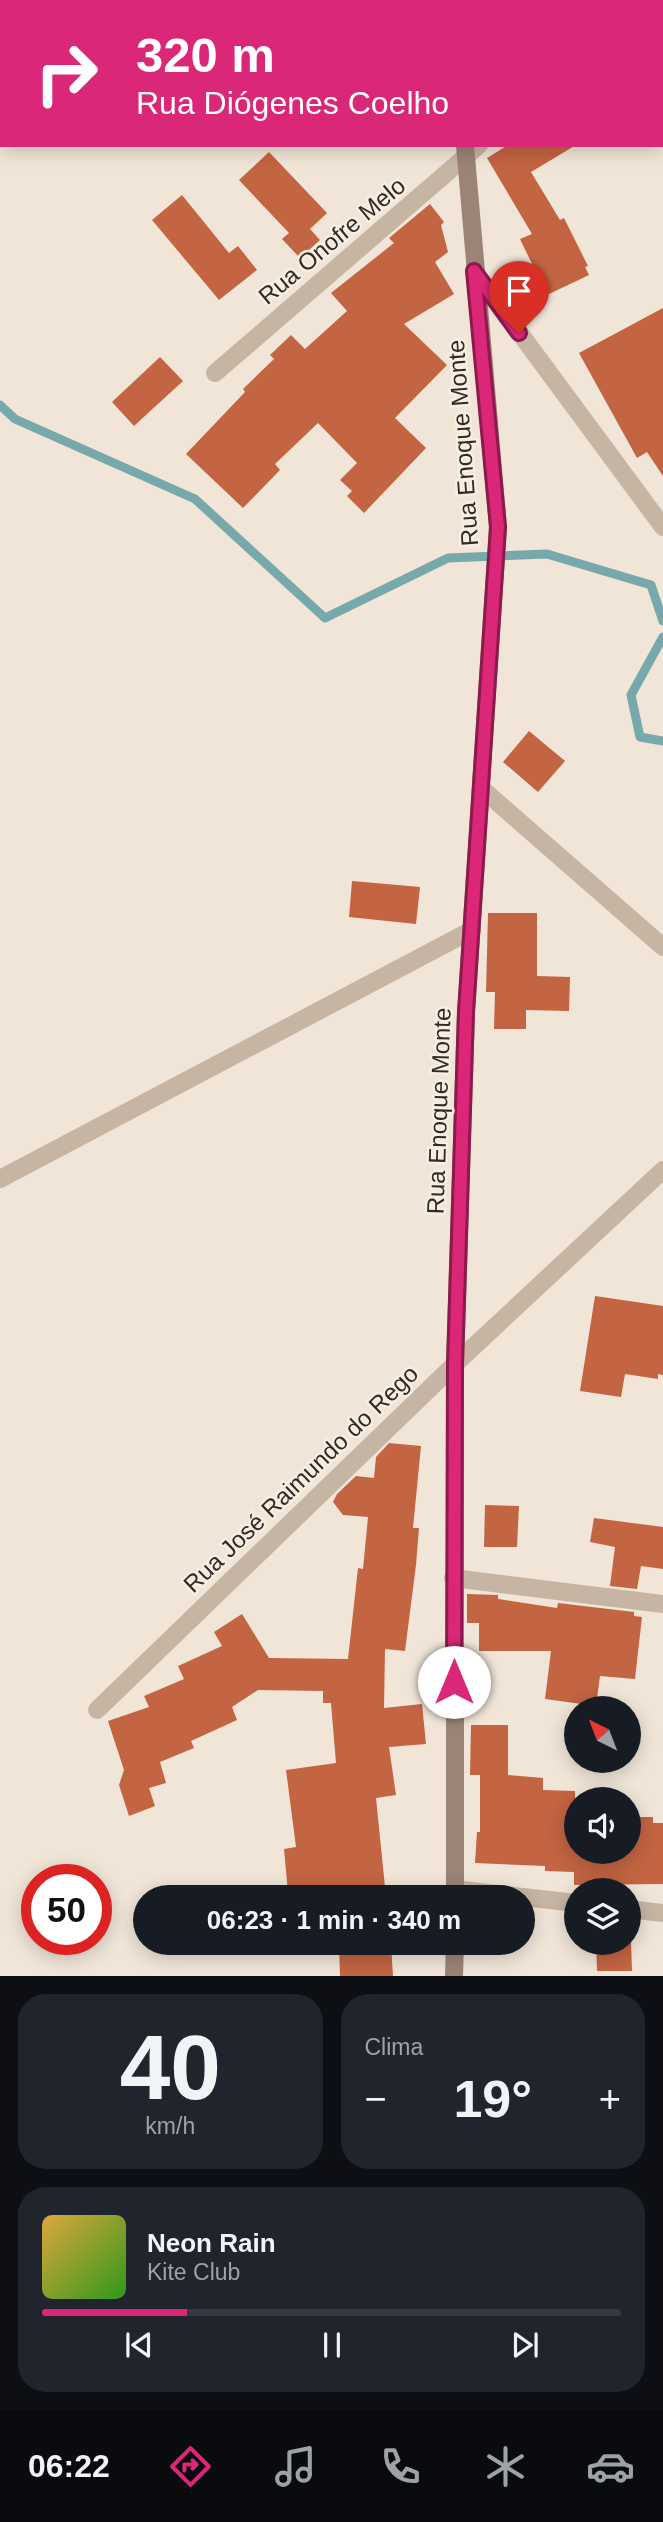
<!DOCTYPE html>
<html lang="pt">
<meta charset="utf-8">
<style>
:root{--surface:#171b24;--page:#20242c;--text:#f1f3f6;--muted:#9ea1a6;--line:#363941;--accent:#db2777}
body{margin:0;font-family:Helvetica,sans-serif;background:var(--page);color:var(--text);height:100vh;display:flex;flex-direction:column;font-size:26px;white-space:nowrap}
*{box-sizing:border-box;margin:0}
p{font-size:23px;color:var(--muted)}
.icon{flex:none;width:38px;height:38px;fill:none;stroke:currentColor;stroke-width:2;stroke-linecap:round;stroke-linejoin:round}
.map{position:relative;height:1976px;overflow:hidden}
.details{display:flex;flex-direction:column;gap:18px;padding:18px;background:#0d0f14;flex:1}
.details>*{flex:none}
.hud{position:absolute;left:0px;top:0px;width:663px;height:147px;box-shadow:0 4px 18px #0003;background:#db2777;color:#fff;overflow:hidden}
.needle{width:46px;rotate:318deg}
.fabs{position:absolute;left:564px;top:1696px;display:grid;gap:14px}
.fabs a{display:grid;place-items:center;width:77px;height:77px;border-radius:50%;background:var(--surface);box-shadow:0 4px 18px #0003;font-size:35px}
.speed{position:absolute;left:21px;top:1864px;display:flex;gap:14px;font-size:35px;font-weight:700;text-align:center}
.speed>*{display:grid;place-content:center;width:91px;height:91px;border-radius:50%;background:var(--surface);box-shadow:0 4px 18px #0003;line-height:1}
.speed .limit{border:10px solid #d22;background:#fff;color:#111}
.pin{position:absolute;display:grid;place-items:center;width:60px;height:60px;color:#fff;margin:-72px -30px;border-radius:50% 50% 50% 0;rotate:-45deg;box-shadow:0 0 7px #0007}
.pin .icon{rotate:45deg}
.me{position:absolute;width:77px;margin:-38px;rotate:0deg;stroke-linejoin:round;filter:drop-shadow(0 0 5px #0008)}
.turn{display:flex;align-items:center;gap:24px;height:147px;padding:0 21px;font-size:32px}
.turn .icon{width:91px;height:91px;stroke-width:2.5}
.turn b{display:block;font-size:49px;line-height:60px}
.big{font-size:52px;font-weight:700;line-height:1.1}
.details .tile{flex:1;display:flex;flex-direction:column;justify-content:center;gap:10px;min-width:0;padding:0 24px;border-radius:28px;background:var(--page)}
.details .dial{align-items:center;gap:0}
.dial b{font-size:91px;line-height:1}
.song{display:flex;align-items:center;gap:21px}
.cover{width:84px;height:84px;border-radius:10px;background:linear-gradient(135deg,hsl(40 70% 55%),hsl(110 70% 35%))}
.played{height:7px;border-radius:4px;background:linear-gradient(90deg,var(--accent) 25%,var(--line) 25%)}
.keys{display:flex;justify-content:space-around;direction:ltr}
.heat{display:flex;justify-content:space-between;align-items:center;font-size:38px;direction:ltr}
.details .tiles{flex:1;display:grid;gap:18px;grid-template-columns:1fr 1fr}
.tile:last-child{grid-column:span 2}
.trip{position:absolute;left:133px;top:1885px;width:402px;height:70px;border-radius:35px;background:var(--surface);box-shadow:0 4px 18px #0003;font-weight:700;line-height:70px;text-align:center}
.tabs{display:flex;height:112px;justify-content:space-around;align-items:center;background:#090b0e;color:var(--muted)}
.tabs .icon{width:49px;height:49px}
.tabs .selected{color:var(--accent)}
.tabs b{font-size:32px;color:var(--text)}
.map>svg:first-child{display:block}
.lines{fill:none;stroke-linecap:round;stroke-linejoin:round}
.stream{stroke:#77a9ac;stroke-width:9}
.building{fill:#c36442}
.street{stroke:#c7b5a4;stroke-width:18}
.secondary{stroke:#9b8476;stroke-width:18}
.route-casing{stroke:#8e194d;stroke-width:18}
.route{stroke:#db2777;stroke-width:12}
.labels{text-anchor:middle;stroke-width:5;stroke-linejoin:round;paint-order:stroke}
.street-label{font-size:24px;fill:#332a25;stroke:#f8efe3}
</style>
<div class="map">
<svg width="663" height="1976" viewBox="0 0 663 1976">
<rect width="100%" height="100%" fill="#f0e5d7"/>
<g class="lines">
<!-- stream -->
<g class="stream">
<polyline points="0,405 15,419 195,499 325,618 448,558 547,554 651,585 663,621"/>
<polyline points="663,637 631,695 640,737 663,741"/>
</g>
</g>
<!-- building -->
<g class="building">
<polygon points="508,145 576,145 531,172 560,220 564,218 588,266 585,267 589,275 547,295 520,239 532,234 487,158"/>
<polygon points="269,152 327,213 310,229 320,240 300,258 282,239 289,233 239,180"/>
<polygon points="182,195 229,253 238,246 257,270 219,300 152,220"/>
<polygon points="430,204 444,222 441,225 448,252 435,262 454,294 404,324 447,365 395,418 426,448 364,513 347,496 352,491 340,480 357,463 318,423 275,464 280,470 243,508 186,454 245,392 243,389 274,359 270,355 291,335 305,349 347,311 331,293 394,243 389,238"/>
<polygon points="663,308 663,476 647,452 637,458 579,353"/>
<polygon points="160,357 183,381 134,426 112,402"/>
<polygon points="529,731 565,761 538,792 503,762"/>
<polygon points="352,881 420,887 416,924 349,917"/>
<polygon points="488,913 537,913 537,976 570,977 569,1011 526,1010 526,1029 494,1029 495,992 486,992"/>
<polygon points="595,1296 663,1306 663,1375 658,1374 658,1379 625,1374 621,1397 580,1391"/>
<polygon points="389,1443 421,1446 413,1528 419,1528 416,1565 405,1651 385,1649 384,1708 422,1704 426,1744 389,1747 396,1795 376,1798 386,1897 356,1897 355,1885 288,1893 284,1849 296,1847 286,1770 336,1763 331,1703 323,1703 323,1691 258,1690 232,1707 237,1720 191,1741 194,1748 160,1762 166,1783 149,1788 155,1806 129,1816 119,1785 124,1770 108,1721 149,1707 144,1696 184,1679 178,1666 222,1646 214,1632 242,1614 269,1658 348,1659 358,1568 363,1569 368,1517 343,1515 333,1502 337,1494 356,1476 374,1478 376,1457"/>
<polygon points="485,1505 519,1506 517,1547 484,1547"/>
<polygon points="594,1518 663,1527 663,1569 641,1566 637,1589 610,1586 615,1547 590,1542"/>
<polygon points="467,1594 498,1595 498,1599 557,1608 558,1603 634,1612 634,1616 642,1617 635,1679 600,1676 596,1706 545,1699 551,1651 479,1651 479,1623 467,1623"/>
<polygon points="471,1725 508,1725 508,1775 543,1778 543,1790 575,1791 576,1852 628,1852 628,1817 653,1817 653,1823 663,1823 663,1884 574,1885 574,1872 545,1871 545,1866 475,1863 477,1832 480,1832 480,1775 470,1775"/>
<polygon points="596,1942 631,1942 632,1971 597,1971"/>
<polygon points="391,1943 393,1976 340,1976 339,1945"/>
</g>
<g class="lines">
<!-- street -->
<g class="street">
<polyline points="173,0 175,2"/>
<polyline points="617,2 619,0"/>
<polyline points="474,271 663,527"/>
<polyline points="215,373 479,145"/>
<polyline points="481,788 663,947"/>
<polyline points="0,1179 472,930"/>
<polyline points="453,1578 663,1604"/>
<polyline points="97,1710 455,1364 663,1170"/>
<polyline points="455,1889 522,1897"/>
<polyline points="523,1897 576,1903"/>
<polyline points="628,1909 663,1913"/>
</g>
<!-- secondary -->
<g class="secondary">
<polyline points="467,2 467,0"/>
<polyline points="455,1897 455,1364 466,1012 498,527 465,145"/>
<polyline points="454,1976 455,1942"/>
</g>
</g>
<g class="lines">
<!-- route casing -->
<g class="route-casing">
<polyline id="route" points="454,1682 455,1364 466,1012 498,527 474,271 519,333"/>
</g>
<!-- route -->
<use href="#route" class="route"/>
</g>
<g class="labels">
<!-- street labels -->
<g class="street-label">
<text transform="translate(332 241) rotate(-40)" y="8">Rua Onofre Melo</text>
<text transform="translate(463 443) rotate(-94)" y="8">Rua Enoque Monte</text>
<text transform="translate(439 1111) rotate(-88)" y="8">Rua Enoque Monte</text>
<text transform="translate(301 1479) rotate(-44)" y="8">Rua José Raimundo do Rego</text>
</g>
</g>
</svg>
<div class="fabs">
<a><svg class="needle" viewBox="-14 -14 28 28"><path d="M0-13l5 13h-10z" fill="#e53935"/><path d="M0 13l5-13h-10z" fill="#9ea1a6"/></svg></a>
<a><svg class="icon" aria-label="sound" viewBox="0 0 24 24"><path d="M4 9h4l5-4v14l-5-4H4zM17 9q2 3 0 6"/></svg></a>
<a><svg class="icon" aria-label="layers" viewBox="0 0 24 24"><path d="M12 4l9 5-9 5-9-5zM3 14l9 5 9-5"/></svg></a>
</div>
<div class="speed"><div class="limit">50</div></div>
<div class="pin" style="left:519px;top:333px;background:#d93025"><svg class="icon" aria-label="arrive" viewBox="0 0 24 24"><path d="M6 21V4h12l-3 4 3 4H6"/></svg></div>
<svg class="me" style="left:454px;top:1682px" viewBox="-20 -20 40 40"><circle r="19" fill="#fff"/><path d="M0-13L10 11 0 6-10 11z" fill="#db2777"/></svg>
<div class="trip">06:23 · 1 min · 340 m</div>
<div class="hud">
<div class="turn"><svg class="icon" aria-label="right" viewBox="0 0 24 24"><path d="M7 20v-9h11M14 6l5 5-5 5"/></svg><div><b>320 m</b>Rua Diógenes Coelho</div></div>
</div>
</div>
<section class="details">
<div class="tiles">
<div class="tile dial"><b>40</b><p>km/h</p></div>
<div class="tile"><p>Clima</p>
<div class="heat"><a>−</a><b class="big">19°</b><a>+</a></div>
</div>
<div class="tile">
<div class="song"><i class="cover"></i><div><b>Neon Rain</b><p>Kite Club</p></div></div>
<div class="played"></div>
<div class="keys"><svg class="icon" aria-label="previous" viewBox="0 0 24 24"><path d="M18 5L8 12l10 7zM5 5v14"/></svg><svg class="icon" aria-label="pause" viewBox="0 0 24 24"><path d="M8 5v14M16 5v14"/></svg><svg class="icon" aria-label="next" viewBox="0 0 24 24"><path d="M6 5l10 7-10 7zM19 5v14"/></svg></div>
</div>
</div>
</section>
<nav class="tabs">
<b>06:22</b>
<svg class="icon selected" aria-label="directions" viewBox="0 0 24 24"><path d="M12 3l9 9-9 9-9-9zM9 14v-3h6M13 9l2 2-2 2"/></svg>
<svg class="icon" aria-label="music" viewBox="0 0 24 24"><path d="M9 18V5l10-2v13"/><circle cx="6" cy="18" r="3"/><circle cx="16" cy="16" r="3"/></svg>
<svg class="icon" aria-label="phone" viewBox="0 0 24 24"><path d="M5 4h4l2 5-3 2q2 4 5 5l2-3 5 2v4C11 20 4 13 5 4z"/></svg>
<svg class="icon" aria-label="climate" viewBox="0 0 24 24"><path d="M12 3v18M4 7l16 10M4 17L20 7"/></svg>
<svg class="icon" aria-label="car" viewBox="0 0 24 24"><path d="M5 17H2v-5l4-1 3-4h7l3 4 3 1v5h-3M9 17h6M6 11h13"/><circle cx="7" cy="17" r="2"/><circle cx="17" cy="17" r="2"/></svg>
</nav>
